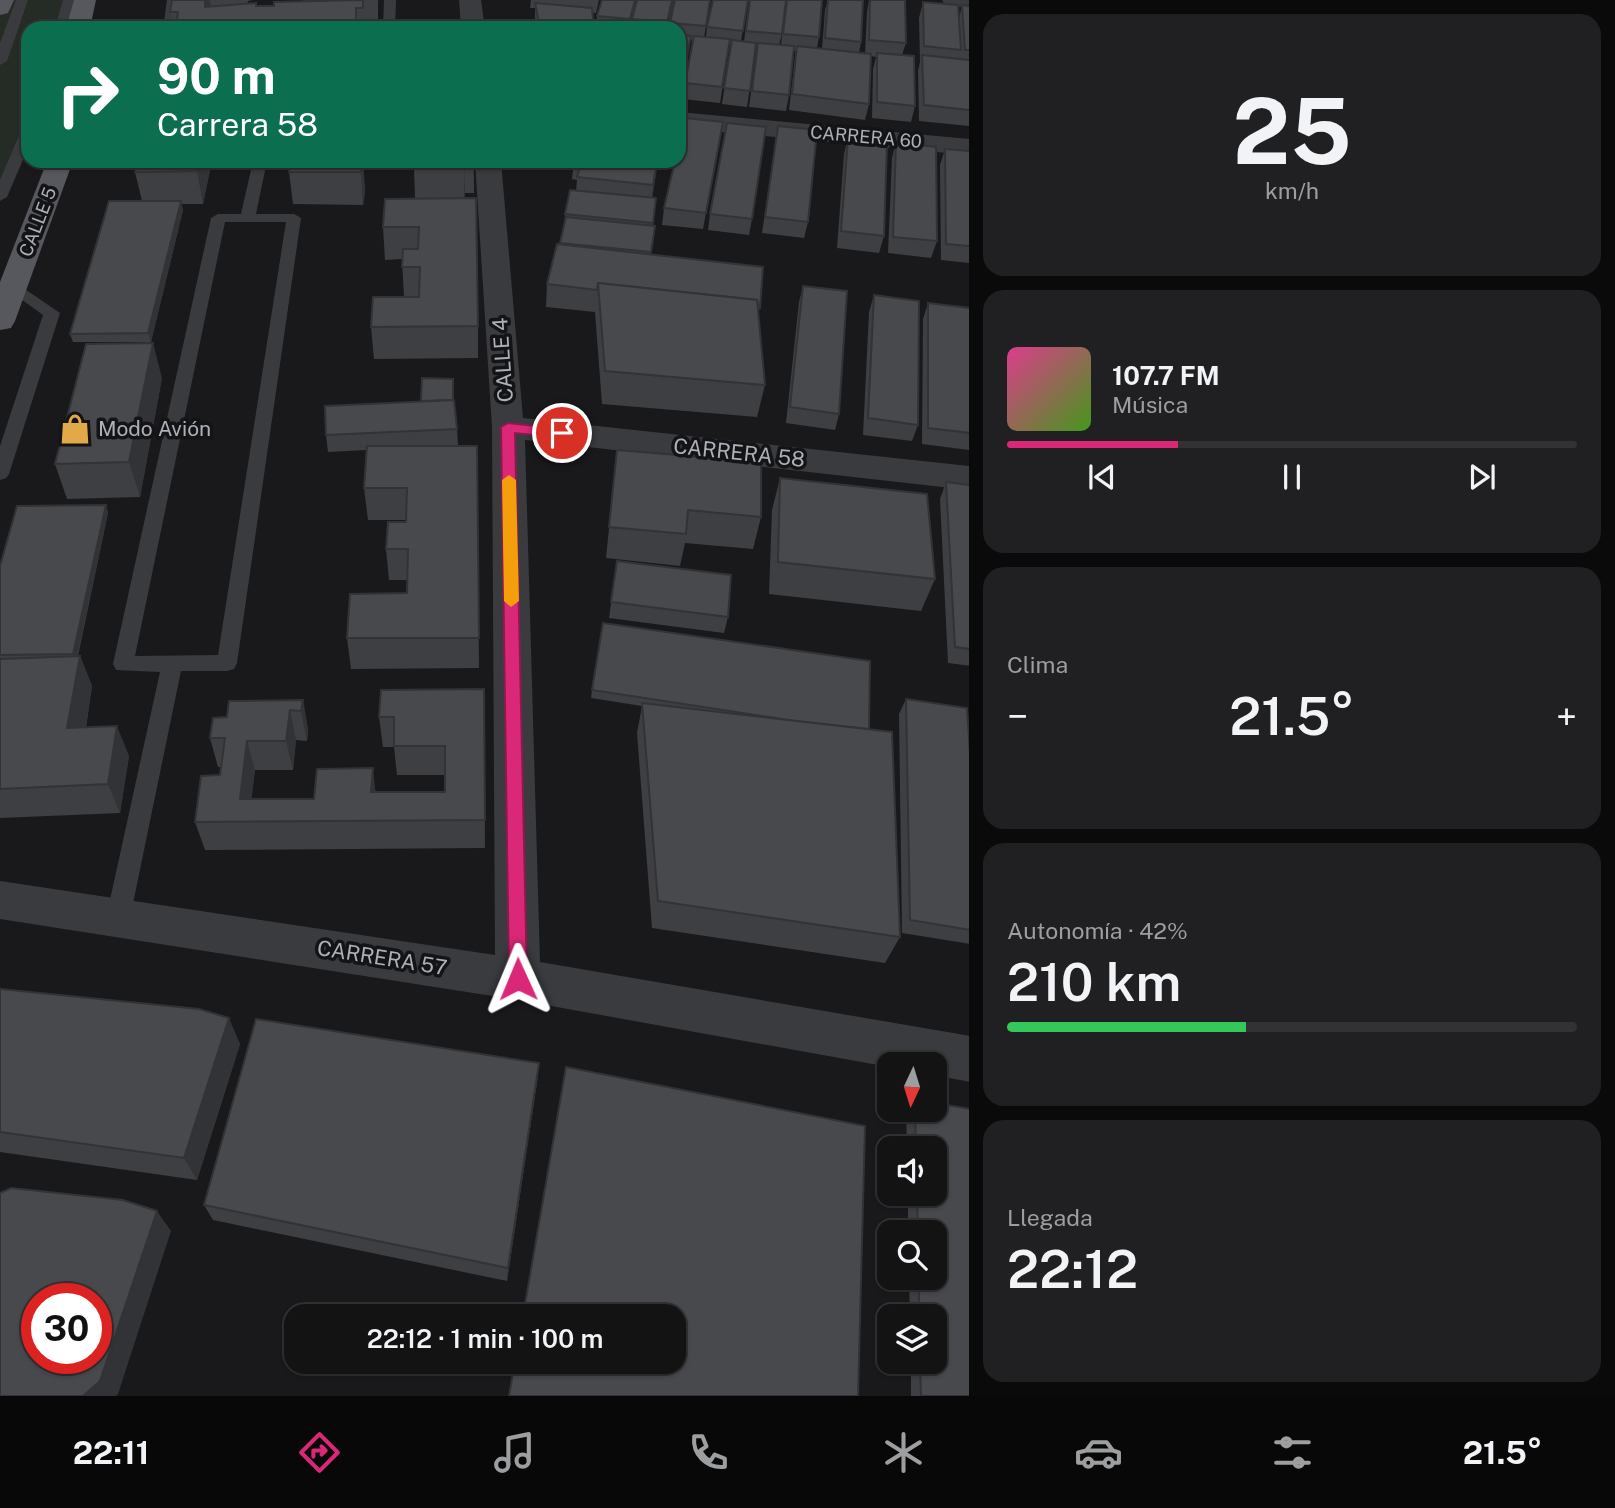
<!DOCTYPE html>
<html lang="es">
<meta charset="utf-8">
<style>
:root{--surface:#131314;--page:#202022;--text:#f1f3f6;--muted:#9d9ea0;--line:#323234;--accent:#db2777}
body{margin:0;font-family:"Public Sans",sans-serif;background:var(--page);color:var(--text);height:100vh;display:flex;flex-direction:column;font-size:26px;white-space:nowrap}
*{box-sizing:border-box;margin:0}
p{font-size:23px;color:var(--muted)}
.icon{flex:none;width:38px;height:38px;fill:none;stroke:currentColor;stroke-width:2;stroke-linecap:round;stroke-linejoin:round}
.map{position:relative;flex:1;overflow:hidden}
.panel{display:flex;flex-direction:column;gap:14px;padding:14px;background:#0a0a0b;width:646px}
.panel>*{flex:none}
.banner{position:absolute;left:21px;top:21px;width:665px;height:147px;border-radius:21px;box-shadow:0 2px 5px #0004,0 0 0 2px var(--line);background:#0b6e4f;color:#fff;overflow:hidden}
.needle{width:46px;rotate:184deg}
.tools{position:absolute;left:877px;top:1052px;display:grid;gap:14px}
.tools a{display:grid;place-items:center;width:70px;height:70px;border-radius:14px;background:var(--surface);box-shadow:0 2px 5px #0004,0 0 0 2px var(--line);font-size:35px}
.speed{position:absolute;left:21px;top:1283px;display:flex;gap:14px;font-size:35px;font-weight:700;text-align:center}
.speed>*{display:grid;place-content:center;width:91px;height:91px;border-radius:50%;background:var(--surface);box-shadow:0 2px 5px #0004,0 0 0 2px var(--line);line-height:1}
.speed .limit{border:10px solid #d22;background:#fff;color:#111}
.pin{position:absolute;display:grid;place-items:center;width:60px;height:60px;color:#fff;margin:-30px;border:4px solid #fff;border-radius:50%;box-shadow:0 2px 7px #0007}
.me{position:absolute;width:77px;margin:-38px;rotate:359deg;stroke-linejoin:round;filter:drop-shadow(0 0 5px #0008)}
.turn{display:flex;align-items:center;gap:24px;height:147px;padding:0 21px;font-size:32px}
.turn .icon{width:91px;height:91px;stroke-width:2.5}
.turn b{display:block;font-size:49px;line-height:60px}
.big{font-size:52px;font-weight:600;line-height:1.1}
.panel .widget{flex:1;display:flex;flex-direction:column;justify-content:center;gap:10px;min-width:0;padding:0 24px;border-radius:21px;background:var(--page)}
.panel .dial{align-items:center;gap:0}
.dial b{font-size:91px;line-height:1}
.song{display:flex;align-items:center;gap:21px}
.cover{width:84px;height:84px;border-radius:10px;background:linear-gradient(135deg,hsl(330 70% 55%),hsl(100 70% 35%))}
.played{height:7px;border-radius:4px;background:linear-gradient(90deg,var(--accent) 30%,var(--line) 30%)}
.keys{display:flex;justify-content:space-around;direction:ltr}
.heat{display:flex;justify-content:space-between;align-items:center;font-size:38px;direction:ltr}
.charge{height:10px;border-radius:5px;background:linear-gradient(90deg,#34c759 42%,var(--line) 0)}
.trip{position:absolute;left:284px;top:1304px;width:402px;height:70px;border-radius:21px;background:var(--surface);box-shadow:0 2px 5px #0004,0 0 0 2px var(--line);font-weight:600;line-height:70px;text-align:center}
.tabs{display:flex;height:112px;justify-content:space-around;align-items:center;background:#080808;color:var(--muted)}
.tabs .icon{width:49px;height:49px}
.tabs .active{color:var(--accent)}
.tabs b{font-size:32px;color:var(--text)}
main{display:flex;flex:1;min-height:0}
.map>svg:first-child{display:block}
.green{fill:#252c26}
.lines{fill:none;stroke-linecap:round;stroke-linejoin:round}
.lane{fill:#3a3b3f;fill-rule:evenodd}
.street{fill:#3a3b3f;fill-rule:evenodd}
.primary{fill:#56585e;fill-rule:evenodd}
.wall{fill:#3e3f42}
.shaded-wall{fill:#323336}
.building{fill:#48494d;stroke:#323336;stroke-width:2;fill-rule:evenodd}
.route{fill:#db2777;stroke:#8e194d;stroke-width:2}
.slow{fill:#f59e0b}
.labels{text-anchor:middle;stroke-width:7;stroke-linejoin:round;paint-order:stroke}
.far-street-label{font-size:18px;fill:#acb1b9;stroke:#141416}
.street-label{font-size:21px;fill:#acb1b9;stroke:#141416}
.poi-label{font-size:21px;fill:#acb1b9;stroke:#141416;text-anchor:start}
</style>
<main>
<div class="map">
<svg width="970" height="1396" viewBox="0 0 970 1396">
<rect width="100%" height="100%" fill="#19191b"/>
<!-- green -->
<polygon class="green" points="0,0 69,0 61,28 28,28 28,131 0,197"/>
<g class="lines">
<!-- lane -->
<g class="lane">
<polygon points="16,0 28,0 7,61 0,65 0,43"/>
<polygon points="63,0 75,0 67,28 55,28"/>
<polygon points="167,0 179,0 175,28 163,28"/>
<polygon points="384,0 396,0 395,28 383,28"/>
<polygon points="28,127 28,148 7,197 0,201 0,180 21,131"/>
<path d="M 253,161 L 267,161 L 256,214 L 294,214 L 301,218 L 237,663 L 234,669 L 227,671 L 181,671 L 130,918 L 126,926 L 118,929 L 110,926 L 106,918 L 160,672 L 116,670 L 113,664 L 211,218 L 218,214 L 241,214 ZM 225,222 L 286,222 L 218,655 L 135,656 Z"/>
<polygon points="13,281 60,313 9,474 6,478 0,480 0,446 43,315 7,289 5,286 7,283"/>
</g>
<!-- street -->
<g class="street">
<polygon points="459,0 481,0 485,28 461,28"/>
<polygon points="942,0 970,0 970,8 945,5"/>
<polygon points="679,112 970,139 970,155 679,128"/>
<polygon points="475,161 501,161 523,418 970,466 970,490 525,440 540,962 970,1036 970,1082 934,1075 934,1064 889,1064 889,1067 518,1000 0,919 0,881 495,955 492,427"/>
</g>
<!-- primary -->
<g class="primary">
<polygon points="0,0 14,0 8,13 0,15"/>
<polygon points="74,0 96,0 90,28 66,28"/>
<polygon points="47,161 73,161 15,321 11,328 0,330 0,282"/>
</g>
</g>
<!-- wall -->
<g class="wall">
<polygon points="172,0 253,0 248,1 247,4 257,6 274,6 303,1 303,0 378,0 378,27 173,27 170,12"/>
<polygon points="531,0 599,0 596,13 592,13 594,28 537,28 535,19 535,8 530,8"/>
<polygon points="674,0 668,28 631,28 632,21 630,28 596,28 597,16"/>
<polygon points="711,0 704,37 706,37 707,27 748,0 741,41 744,41 750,0 782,34 779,45 781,45 786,0 822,0 819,37 817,48 822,49 825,10 828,0 863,0 861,42 859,53 865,54 867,12 869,0 905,0 906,43 902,55 915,106 911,122 872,118 873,69 876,57 871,56 869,104 865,120 789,110 796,51 794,51 789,95 786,111 749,107 757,48 756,47 747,107 722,104 731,45 729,45 720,103 682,99 693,41 690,40 679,98 679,28 669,28 670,23"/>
<polygon points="923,2 959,18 962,5 970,6 970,126 919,121 918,71 920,62 919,18"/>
<polygon points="723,122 703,229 662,225 664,208"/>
<polygon points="778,126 808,222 804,238 762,233"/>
<polygon points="848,138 884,236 879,253 837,248 844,154"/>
<polygon points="896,142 937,241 931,258 888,253 892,158"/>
<polygon points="945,149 970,151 970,263 941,260 940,165"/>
<polygon points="138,161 242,161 241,169 210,170 203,204 181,204 183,210 151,342 73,342 70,334 142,201 135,172"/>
<polygon points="363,161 365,192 363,205 293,204 289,172"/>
<polygon points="369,161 406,161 405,170 370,170"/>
<polygon points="422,161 477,161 476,168 474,168 474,193 465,193 464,198 478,326 478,358 374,359 371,327 404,297 402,259 385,260 383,227 415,198 414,168 422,163"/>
<polygon points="574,161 658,161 652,198 653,226 651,254 760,308 758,314 765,385 757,417 602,404 595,312 546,307 547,284 560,245 564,228 565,214 576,191 577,180 572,179"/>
<polygon points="710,214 752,219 749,235 708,230"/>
<polygon points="803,286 839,414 835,430 786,423 799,302"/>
<polygon points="874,295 918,425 912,441 863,435 869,312"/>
<polygon points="928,303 970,308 970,450 922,444 923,319"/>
<polygon points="162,378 140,497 67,499 55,464"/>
<polygon points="457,429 458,445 437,446 477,446 479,668 351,669 347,638 407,593 407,580 389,580 386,549 406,520 368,520 364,488 366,450 328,452 326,435"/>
<polygon points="617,450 761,517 753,549 685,543 680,566 606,558"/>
<polygon points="780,478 935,579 921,611 769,594 772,510"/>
<polygon points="946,482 970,485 970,666 948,663 940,499"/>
<polygon points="106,505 108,513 78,656 80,656 92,686 86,728 129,756 120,813 0,818 0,566"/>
<polygon points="617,561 728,617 724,633 609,618"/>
<polygon points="484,689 485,848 205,850 195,822 220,775 221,767 218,767 210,738 227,717 303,700 308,730 307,741 296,740 293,770 255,770 251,799 314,799 376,792 445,792 445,775 397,775 394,747 383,747 379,717"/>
<polygon points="592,690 870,729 900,937 885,963 652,928 637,733 642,706 591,698"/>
<polygon points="906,699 970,753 970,944 902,933 899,714"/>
<polygon points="0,989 240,1044 197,1180 0,1152"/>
<polygon points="539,1063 537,1082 507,1281 213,1220 204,1205"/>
<polygon points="934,1103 970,1109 970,1396 911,1396 911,1362 934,1362 934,1316 910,1316 909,1278 934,1278 934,1232 908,1232 908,1194 934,1194 934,1148 907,1148 906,1110 915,1110 915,1112 915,1110 934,1110"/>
</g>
<!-- shaded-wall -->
<g class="shaded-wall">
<polygon points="205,0 210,0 213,17 205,7"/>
<polygon points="635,0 638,0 630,28 629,28 630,19"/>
<polygon points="672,0 674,0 668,28 666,28"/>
<polygon points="691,36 689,52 679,98 681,84"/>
<polygon points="199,161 208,161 210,170 203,204 197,171"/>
<polygon points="363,161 365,192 363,205 361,172"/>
<polygon points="464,161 465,193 464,201"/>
<polygon points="473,161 474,161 474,193"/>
<polygon points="657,161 658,161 649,220 653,185"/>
<polygon points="181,201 183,210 151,342 148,333"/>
<polygon points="153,343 162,378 140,497 129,462"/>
<polygon points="106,505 108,513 76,662 73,654"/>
<polygon points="80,656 92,686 81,758 67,728"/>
<polygon points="303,700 308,730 307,741 301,711"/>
<polygon points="290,710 296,740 293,770 286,741"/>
<polygon points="117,726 129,756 120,813 108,784"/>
<polygon points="247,741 255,770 249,821 240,799"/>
<polygon points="373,768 376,797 371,792"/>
<polygon points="229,1018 240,1044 197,1180 184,1158"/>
<polygon points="539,1063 537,1082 507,1281 508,1268"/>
<polygon points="157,1211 171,1231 118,1394 116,1396 83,1396"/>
</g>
<!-- building -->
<g class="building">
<polygon points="172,0 205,0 205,7 256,3 256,6 274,6 274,2 363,0 363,8 356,8 356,21 365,21 366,28 168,28 176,27 178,12 170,12"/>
<polygon points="602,0 635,0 630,19 597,16"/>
<polygon points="637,0 672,0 667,22 632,19"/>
<polygon points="675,0 710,0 706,26 670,23"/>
<polygon points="713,0 748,0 743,31 707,27"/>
<polygon points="750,0 786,0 782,34 746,31"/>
<polygon points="787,0 822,0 819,37 783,34"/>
<polygon points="828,0 863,0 861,42 825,38"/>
<polygon points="870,0 905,0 906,43 869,40"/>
<polygon points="923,2 958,5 961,50 924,46"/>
<polygon points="535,3 592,8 594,28 540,28"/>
<polygon points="962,5 970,6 970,50 965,50"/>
<polygon points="679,35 691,36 681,84 679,83"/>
<polygon points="694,36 730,39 722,87 685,83"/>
<polygon points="732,40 756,43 750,91 724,88"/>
<polygon points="758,43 794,46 789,95 752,91"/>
<polygon points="797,46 871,54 869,104 792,94"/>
<polygon points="877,53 914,56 915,106 877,102"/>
<polygon points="922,55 970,60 970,110 924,105"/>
<polygon points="685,118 723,122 706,213 664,208 675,161 679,161 679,143"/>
<polygon points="727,123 766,127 752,219 710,214"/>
<polygon points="778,126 817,130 808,222 765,217"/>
<polygon points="848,138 887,142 884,236 841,231"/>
<polygon points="896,142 936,147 937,241 893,237"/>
<polygon points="945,149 970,151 970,246 946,244"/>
<polygon points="138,161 199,161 197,171 135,172"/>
<polygon points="291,161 362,161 361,172 289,172"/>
<polygon points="422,161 464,161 464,169 414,168 414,163 422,163"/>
<polygon points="582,161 657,161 653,185 577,177"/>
<polygon points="570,190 656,198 653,223 565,214"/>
<polygon points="476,198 478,326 371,327 373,297 419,297 420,267 402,267 403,249 418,249 419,227 383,227 385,199"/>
<polygon points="109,201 181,201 148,333 70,334"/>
<polygon points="566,217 655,226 651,252 560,243"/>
<polygon points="557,244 763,267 760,308 758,308 757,300 598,283 597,290 547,284"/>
<polygon points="598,283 757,300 765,385 605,371"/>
<polygon points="803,286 847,291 839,414 790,407"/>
<polygon points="874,295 919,301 918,425 868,418"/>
<polygon points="928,303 970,308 970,433 928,428"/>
<polygon points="153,343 129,462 55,464 86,344"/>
<polygon points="422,378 453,379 453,400 421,401"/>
<polygon points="454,400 457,429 326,435 325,406"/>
<polygon points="367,446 477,446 479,638 347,638 350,594 407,593 408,549 386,549 388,522 406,522 407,488 364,488"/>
<polygon points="617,450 761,462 761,517 688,510 686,534 609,527"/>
<polygon points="780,478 927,494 935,579 778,562"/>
<polygon points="946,482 970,485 970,649 955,647"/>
<polygon points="106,505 73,654 0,655 0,566 17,506"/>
<polygon points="617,561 731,575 728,617 611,602"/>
<polygon points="603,623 870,661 869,729 802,722 592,690"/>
<polygon points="80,656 67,728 117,726 108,784 0,789 0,659"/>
<polygon points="484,689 485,820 195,822 201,776 220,775 225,738 210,738 213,718 227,717 229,701 303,700 301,711 290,710 286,741 247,741 240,799 314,799 317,769 373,768 371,792 445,792 445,746 394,746 394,717 379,717 381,690"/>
<polygon points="906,699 967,708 970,753 970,930 910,920"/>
<polygon points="642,703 892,732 900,937 658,901"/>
<polygon points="0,989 199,1009 229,1018 184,1158 0,1132"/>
<polygon points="256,1019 539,1063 508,1268 204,1205"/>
<polygon points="566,1067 865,1126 858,1396 509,1396 515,1362 674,1362 674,1316 523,1316"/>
<polygon points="934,1103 970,1109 970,1396 921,1396 920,1362 934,1362 934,1316 919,1316 919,1278 934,1278 934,1232 918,1232 917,1194 934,1194 934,1148 916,1148 915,1110 934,1110"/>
<path d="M 11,1188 L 123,1200 L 157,1211 L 100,1381 L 83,1396 L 0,1396 L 0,1193 ZM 37,1298 L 96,1298 L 96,1358 L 37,1358 Z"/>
</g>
<!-- route -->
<polygon class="route" points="508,423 562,429 569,433 562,438 515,433 527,979 524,985 518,987 511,985 509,979 501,427"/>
<!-- slow -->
<polygon class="slow" points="509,475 516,480 519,601 511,607 504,601 502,480"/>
<!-- icons -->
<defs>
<g id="shop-bare" transform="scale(2.415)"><path d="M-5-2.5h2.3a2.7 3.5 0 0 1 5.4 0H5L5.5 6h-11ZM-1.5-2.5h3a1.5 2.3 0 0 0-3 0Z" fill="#e2a949" stroke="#141416" stroke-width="2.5" paint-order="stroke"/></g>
</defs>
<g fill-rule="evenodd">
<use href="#shop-bare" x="75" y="429"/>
</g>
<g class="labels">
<!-- far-street labels -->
<g class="far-street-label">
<text transform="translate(866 137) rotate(5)" y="6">CARRERA 60</text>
<text transform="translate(38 222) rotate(-69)" y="6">CALLE 5</text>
</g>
<!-- street labels -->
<g class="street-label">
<text transform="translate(503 360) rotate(-94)" y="7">CALLE 4</text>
<text transform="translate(739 453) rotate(6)" y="7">CARRERA 58</text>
<text transform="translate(382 958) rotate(9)" y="7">CARRERA 57</text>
</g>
<!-- poi labels -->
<g class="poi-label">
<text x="98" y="436">Modo Avión</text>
</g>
</g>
</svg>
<div class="tools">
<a><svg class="needle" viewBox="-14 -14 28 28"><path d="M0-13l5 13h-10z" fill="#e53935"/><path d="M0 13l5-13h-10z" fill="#9d9ea0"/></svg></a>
<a><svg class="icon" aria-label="sound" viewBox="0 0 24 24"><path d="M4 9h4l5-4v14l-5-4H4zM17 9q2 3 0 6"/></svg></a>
<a><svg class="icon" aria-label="search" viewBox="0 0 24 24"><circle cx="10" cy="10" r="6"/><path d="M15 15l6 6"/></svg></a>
<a><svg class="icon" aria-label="layers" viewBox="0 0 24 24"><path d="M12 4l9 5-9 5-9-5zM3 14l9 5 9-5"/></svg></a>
</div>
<div class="speed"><div class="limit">30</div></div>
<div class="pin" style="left:562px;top:433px;background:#d93025"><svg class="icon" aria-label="arrive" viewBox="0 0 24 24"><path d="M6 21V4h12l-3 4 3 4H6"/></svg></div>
<svg class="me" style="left:518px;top:979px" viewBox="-20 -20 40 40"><path d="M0-17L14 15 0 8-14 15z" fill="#db2777" stroke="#fff" stroke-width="4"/></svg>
<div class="trip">22:12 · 1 min · 100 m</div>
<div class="banner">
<div class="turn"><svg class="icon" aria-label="right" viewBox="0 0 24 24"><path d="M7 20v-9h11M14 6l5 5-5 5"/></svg><div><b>90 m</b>Carrera 58</div></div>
</div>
</div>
<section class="panel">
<div class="widget dial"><b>25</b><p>km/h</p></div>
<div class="widget">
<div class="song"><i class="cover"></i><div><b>107.7 FM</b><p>Música</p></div></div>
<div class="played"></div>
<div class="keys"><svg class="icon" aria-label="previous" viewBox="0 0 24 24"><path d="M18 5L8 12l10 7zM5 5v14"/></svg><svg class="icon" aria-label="pause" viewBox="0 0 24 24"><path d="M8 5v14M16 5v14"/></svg><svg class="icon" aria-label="next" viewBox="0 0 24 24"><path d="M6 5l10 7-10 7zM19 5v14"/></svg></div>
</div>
<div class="widget"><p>Clima</p>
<div class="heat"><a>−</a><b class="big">21.5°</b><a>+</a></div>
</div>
<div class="widget"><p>Autonomía · 42%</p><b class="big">210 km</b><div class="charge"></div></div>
<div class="widget"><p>Llegada</p><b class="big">22:12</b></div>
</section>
</main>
<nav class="tabs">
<b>22:11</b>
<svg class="icon active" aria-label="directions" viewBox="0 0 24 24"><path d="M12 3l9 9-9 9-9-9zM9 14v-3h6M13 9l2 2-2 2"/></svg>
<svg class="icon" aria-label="music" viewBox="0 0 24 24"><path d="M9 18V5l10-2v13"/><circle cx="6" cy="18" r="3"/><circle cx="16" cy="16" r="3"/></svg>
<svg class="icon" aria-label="phone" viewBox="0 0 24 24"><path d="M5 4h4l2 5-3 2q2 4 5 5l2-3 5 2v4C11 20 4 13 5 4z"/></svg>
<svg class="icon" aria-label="climate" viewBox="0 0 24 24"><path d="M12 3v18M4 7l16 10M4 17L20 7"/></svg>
<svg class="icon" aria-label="car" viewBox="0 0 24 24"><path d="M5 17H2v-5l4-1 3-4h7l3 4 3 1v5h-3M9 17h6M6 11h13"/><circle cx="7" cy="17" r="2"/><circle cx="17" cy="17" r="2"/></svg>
<svg class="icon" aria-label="filters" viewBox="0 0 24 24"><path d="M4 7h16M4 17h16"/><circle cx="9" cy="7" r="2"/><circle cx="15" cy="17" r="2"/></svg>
<b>21.5°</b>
</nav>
